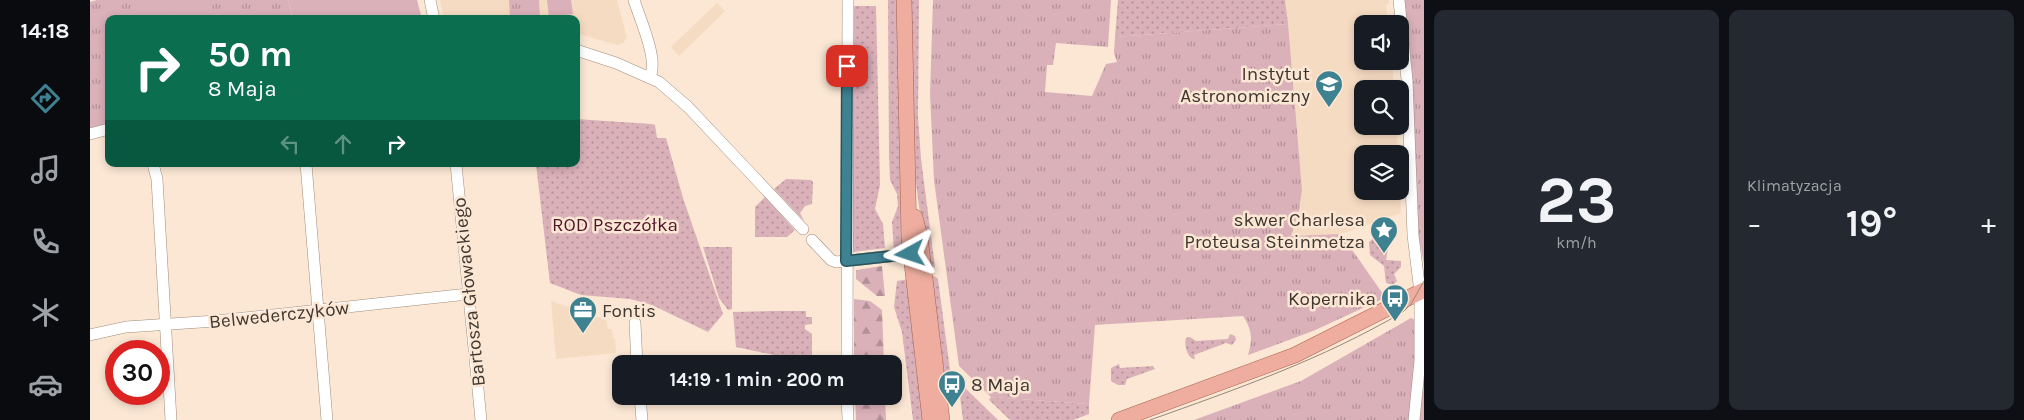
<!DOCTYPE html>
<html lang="pl">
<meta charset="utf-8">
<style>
:root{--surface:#171b24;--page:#242831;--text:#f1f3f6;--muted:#9ea1a6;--accent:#3e8191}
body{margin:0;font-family:Karla,sans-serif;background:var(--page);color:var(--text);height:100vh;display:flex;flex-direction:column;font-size:19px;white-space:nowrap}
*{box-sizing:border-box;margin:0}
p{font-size:16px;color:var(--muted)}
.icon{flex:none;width:28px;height:28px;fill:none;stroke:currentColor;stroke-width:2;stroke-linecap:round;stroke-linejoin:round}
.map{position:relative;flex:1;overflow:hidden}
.panel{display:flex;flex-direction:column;gap:10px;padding:10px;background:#0d0f14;width:600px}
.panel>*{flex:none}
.hud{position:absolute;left:15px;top:15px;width:475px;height:152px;border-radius:10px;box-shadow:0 2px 8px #0003;background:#0b6e4f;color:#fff;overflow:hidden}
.buttons{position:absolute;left:1264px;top:15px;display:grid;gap:10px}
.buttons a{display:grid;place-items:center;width:55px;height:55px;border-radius:10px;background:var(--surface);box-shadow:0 2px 8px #0003;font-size:25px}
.speed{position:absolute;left:15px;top:340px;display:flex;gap:10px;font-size:25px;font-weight:700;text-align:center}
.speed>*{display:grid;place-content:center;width:65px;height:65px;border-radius:50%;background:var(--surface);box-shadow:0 2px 8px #0003;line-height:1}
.speed .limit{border:8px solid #d22;background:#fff;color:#111}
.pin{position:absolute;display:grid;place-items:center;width:42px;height:42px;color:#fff;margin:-21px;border-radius:10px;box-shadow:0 2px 8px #0006}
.me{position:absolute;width:55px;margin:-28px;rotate:265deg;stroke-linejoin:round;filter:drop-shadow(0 0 4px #0008)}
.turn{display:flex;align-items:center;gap:18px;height:105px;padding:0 20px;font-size:22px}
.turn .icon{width:65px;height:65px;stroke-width:2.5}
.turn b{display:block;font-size:35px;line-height:42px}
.lanes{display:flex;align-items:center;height:48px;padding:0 20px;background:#0003;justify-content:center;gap:25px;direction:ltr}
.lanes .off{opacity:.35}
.big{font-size:38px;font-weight:700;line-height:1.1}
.panel .widget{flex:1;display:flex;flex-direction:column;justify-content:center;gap:8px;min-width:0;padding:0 18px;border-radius:10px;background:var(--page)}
.panel .dial{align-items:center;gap:0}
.dial b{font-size:65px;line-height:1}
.heat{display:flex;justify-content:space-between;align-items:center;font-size:28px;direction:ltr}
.panel .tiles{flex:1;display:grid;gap:10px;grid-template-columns:repeat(2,1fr)}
.trip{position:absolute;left:522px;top:355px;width:290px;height:50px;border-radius:10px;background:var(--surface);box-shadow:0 2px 8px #0003;font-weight:700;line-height:50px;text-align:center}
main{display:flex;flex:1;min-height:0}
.tabs{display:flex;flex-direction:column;width:90px;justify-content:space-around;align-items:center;background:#090b0e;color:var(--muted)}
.tabs .icon{width:35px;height:35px}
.tabs .on{color:var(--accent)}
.tabs b{font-size:22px;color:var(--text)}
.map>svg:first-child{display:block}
.built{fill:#f6dbc3}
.grass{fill:url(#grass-dots)}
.forest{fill:url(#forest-firs)}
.park{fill:url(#park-tufts)}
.pitch{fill:#dab0b9}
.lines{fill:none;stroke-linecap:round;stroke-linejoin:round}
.minor-casing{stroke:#9f8d7c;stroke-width:12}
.major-casing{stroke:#a9604e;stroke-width:16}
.minor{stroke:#fff;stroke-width:11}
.major{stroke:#eead9e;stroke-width:15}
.tram{stroke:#95887b;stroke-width:1}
.route-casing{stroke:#28545e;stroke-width:12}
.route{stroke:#3e8191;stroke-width:9}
.labels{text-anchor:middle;stroke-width:5;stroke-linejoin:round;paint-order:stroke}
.poi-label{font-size:19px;fill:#3e362f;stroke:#fbe7d4;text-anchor:end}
.park-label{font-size:19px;fill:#501529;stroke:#fbe7d4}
.street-label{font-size:19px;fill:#3e362f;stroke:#fbe7d4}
</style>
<main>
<nav class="tabs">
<b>14:18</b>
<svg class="icon on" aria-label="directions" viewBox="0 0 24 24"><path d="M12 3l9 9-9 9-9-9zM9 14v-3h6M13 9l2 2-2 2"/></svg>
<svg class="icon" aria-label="music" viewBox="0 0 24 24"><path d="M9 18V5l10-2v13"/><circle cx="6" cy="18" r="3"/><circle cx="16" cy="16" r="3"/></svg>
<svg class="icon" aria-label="phone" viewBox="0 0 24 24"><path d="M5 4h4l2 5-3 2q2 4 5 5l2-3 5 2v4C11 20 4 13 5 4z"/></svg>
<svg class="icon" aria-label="climate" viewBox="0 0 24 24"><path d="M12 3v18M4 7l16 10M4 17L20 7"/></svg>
<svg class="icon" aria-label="car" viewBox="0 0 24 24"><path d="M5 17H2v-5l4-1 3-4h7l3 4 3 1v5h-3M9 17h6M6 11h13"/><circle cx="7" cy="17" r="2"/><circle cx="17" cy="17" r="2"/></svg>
</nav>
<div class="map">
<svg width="1334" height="420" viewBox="0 0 1334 420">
<defs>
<pattern id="grass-dots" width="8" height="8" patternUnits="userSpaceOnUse" patternTransform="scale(1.25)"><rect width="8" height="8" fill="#dab0b9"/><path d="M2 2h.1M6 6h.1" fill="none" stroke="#b29097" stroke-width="1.8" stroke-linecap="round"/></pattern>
<pattern id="forest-firs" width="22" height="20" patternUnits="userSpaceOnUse" patternTransform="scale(1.25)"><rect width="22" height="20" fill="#dab0b9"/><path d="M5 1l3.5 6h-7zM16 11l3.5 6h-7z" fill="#b29097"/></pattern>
<pattern id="park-tufts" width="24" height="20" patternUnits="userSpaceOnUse" patternTransform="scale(1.25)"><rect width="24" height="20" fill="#dab0b9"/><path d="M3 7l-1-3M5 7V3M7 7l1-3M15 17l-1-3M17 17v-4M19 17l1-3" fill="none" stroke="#b29097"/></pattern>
</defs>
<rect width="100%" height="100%" fill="#fbe7d4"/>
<!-- built -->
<g class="built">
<polygon points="350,0 527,0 537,38 533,43 527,45 486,33 486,19 354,19"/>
<polygon points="1195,0 1299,0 1299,4 1296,5 1298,24 1272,24 1272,61 1302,61 1304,89 1272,89 1272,126 1307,126 1308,154 1272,154 1272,191 1310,191 1311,213 1251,234 1201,236 1209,210 1212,190"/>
<polygon points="627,3 635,11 589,56 581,47"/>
<polygon points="461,301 516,320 518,329 522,329 523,337 525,339 526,353 466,359"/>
</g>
<!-- grass -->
<g class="grass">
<polygon points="798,0 809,0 813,247 804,251 802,222 808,206 807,194 800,180 799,157"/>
<polygon points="820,0 829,0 828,117 831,159 845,267 837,267 824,168"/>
<polygon points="1028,0 1195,0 1198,24 1025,37"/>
<polygon points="763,6 786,6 790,185 785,209 793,224 795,248 763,252"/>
<polygon points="486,119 561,124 565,125 567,138 576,138 593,198 633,314 618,332 562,305 540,299 491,295 460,283 446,164 486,164"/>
<polygon points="696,179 721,180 723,182 722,204 715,206 710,213 714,221 684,189"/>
<polygon points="675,197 705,230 697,237 665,237 665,207"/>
<polygon points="1287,235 1295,236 1299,243 1296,260 1311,261 1311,267 1304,274 1307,281 1303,285 1296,283 1294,266 1280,255 1279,242"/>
<polygon points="613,247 642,247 642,309 638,310 629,298"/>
<polygon points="844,276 848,279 862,385 856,385 851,370 839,277"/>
<polygon points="819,279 833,420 823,420 812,332 804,307 807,281"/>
<polygon points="689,311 716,311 716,317 722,317 722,324 715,325 715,329 722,334 722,363 646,347 643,312"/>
<path d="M 1140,334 L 1145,336 L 1146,340 L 1142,345 L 1136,343 L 1104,355 L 1105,359 L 1103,359 C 1097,356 1094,345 1096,338 L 1100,337 L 1106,341 L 1138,339 Z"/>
<polygon points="1029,364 1030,368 1063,366 1065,369 1037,379 1035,385 1028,385 1021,381 1021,368"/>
<polygon points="872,385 908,420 873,420 869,388"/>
<polygon points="901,397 999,404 999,414 983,420 920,420 899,400"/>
</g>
<!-- forest -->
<g class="forest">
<polygon points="792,266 795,296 787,296 766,279 766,270"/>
<polygon points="764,299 780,301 792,310 794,364 764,364"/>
<polygon points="765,396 795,396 796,420 766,420"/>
</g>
<!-- park -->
<g class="park">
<polygon points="7,0 198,0 203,19 19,19 19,125 0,129 0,2"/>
<polygon points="419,0 449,0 450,19 420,19"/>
<path d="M 843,0 L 1021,0 L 1018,47 L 966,43 L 963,65 L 957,65 L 955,92 L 1002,96 L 1016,64 L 1027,62 L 1024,53 L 1025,37 L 1198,24 L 1212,190 L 1209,210 L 1201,236 L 1251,234 L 1293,294 L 1299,296 L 1223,331 L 1158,355 C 1163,339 1162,330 1153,316 L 1005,325 L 999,404 L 901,397 L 869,366 L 844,180 L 840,94 Z"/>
<polygon points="1314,0 1334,0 1334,264 1329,239 1321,60"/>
<polygon points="1334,313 1334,420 1104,420 1211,381 1321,318 1325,320"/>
</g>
<!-- pitch -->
<g class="pitch">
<polygon points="81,0 86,19 64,19 61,4"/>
<polygon points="104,0 121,0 124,14 108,19 88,19 85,5"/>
<polygon points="198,0 327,0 332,19 203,19"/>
<polygon points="457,0 481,0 483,14 459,17"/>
</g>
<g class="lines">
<!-- minor casing -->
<g class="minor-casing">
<g id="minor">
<polyline points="340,0 344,19"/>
<path d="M 544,0 C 549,17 569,60 560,76"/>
<polyline points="1309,0 1317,80 1323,235 1330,292 1330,360 1324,420"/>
<polyline points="486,50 526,63 569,82 598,107 713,229"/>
<polyline points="0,134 19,129"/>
<polyline points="63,164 67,179 81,420"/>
<polyline points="216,164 237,420"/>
<polyline points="366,164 391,420"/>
<polyline points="722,240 741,260 746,262 820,254"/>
<polyline points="545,323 547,364"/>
<polyline points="0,335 36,327 126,321 378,294"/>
<polyline points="757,364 758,0"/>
<polyline points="550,396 552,420"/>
<polyline points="757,396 758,420"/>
</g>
</g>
<!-- major casing -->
<g class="major-casing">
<g id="major">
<polyline points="814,0 819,238 840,420"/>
<polyline points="825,217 830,237 852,420"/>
<polyline points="1029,420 1205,355 1334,290"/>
</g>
</g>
<!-- minor -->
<use href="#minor" class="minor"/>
<!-- major -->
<use href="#major" class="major"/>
<!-- tram -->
<path class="tram" d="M 1060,420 C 1147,389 1233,359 1313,312 L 1321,304 L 1334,281"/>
</g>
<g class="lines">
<!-- route casing -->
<g class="route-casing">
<polyline id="route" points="757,66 756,261 820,254"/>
</g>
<!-- route -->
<use href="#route" class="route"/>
</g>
<!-- icons -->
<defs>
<g id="university-pin" transform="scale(1.4375)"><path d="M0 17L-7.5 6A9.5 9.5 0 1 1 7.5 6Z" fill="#3e8191" stroke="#fbe7d4"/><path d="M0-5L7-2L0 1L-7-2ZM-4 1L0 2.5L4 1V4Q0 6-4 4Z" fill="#fff"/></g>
<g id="sight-pin" transform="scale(1.4375)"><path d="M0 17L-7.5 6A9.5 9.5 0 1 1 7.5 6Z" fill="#3e8191" stroke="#fbe7d4"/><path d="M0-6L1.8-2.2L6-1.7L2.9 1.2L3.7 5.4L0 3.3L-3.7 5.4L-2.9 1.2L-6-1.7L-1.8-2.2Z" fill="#fff"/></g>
<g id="bus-pin" transform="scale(1.4375)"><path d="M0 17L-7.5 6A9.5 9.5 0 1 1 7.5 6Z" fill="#3e8191" stroke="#fbe7d4"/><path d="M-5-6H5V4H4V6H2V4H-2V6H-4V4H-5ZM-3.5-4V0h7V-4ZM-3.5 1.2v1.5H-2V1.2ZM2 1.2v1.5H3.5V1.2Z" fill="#fff"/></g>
<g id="office-pin" transform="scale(1.4375)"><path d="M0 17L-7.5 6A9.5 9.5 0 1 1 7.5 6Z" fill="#3e8191" stroke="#fbe7d4"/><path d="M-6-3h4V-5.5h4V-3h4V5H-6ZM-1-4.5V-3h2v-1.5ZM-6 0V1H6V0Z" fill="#fff"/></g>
</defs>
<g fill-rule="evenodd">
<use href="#university-pin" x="1239" y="84"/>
<use href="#sight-pin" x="1294" y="230"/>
<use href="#bus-pin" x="1305" y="298"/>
<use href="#office-pin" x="493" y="310"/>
<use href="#bus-pin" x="862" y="384"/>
</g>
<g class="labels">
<!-- poi labels -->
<g class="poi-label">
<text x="1220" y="80">Instytut<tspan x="1220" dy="22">Astronomiczny</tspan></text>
<text x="1275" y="226">skwer Charlesa<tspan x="1275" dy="22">Proteusa Steinmetza</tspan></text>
<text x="1286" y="305">Kopernika</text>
<text x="512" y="317" text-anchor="start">Fontis</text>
<text x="881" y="391" text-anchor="start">8 Maja</text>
</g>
<!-- park labels -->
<g class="park-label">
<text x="525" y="231">ROD Pszczółka</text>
</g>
<!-- street labels -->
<g class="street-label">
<text transform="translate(378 292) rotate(-96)" y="7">Bartosza Głowackiego</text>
<text transform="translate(189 314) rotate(-6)" y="7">Belwederczyków</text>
</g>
</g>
</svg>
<div class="buttons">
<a><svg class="icon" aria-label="sound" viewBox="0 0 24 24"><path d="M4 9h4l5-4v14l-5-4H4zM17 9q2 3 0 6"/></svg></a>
<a><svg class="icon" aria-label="search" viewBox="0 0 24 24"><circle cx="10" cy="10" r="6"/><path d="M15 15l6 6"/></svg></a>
<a><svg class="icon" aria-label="layers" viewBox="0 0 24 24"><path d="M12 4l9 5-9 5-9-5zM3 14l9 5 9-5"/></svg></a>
</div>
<div class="speed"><div class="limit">30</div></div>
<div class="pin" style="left:757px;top:66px;background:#d93025"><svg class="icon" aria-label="arrive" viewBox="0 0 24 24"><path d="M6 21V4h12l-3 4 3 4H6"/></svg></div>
<svg class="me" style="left:820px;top:254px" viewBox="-20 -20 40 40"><path d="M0-17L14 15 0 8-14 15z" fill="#3e8191" stroke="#fff" stroke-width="4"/></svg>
<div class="trip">14:19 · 1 min · 200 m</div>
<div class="hud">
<div class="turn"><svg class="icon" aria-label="right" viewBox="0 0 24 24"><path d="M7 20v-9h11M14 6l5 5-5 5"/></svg><div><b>50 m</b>8 Maja</div></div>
<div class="lanes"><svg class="icon off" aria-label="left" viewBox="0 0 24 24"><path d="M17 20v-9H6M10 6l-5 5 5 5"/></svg><svg class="icon off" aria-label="ahead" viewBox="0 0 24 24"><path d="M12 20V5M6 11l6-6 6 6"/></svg><svg class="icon" aria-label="right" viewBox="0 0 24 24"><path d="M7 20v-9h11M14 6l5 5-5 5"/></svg></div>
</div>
</div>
<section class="panel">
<div class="tiles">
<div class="widget dial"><b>23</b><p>km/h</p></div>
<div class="widget"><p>Klimatyzacja</p>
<div class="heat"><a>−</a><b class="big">19°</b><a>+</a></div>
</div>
</div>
</section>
</main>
